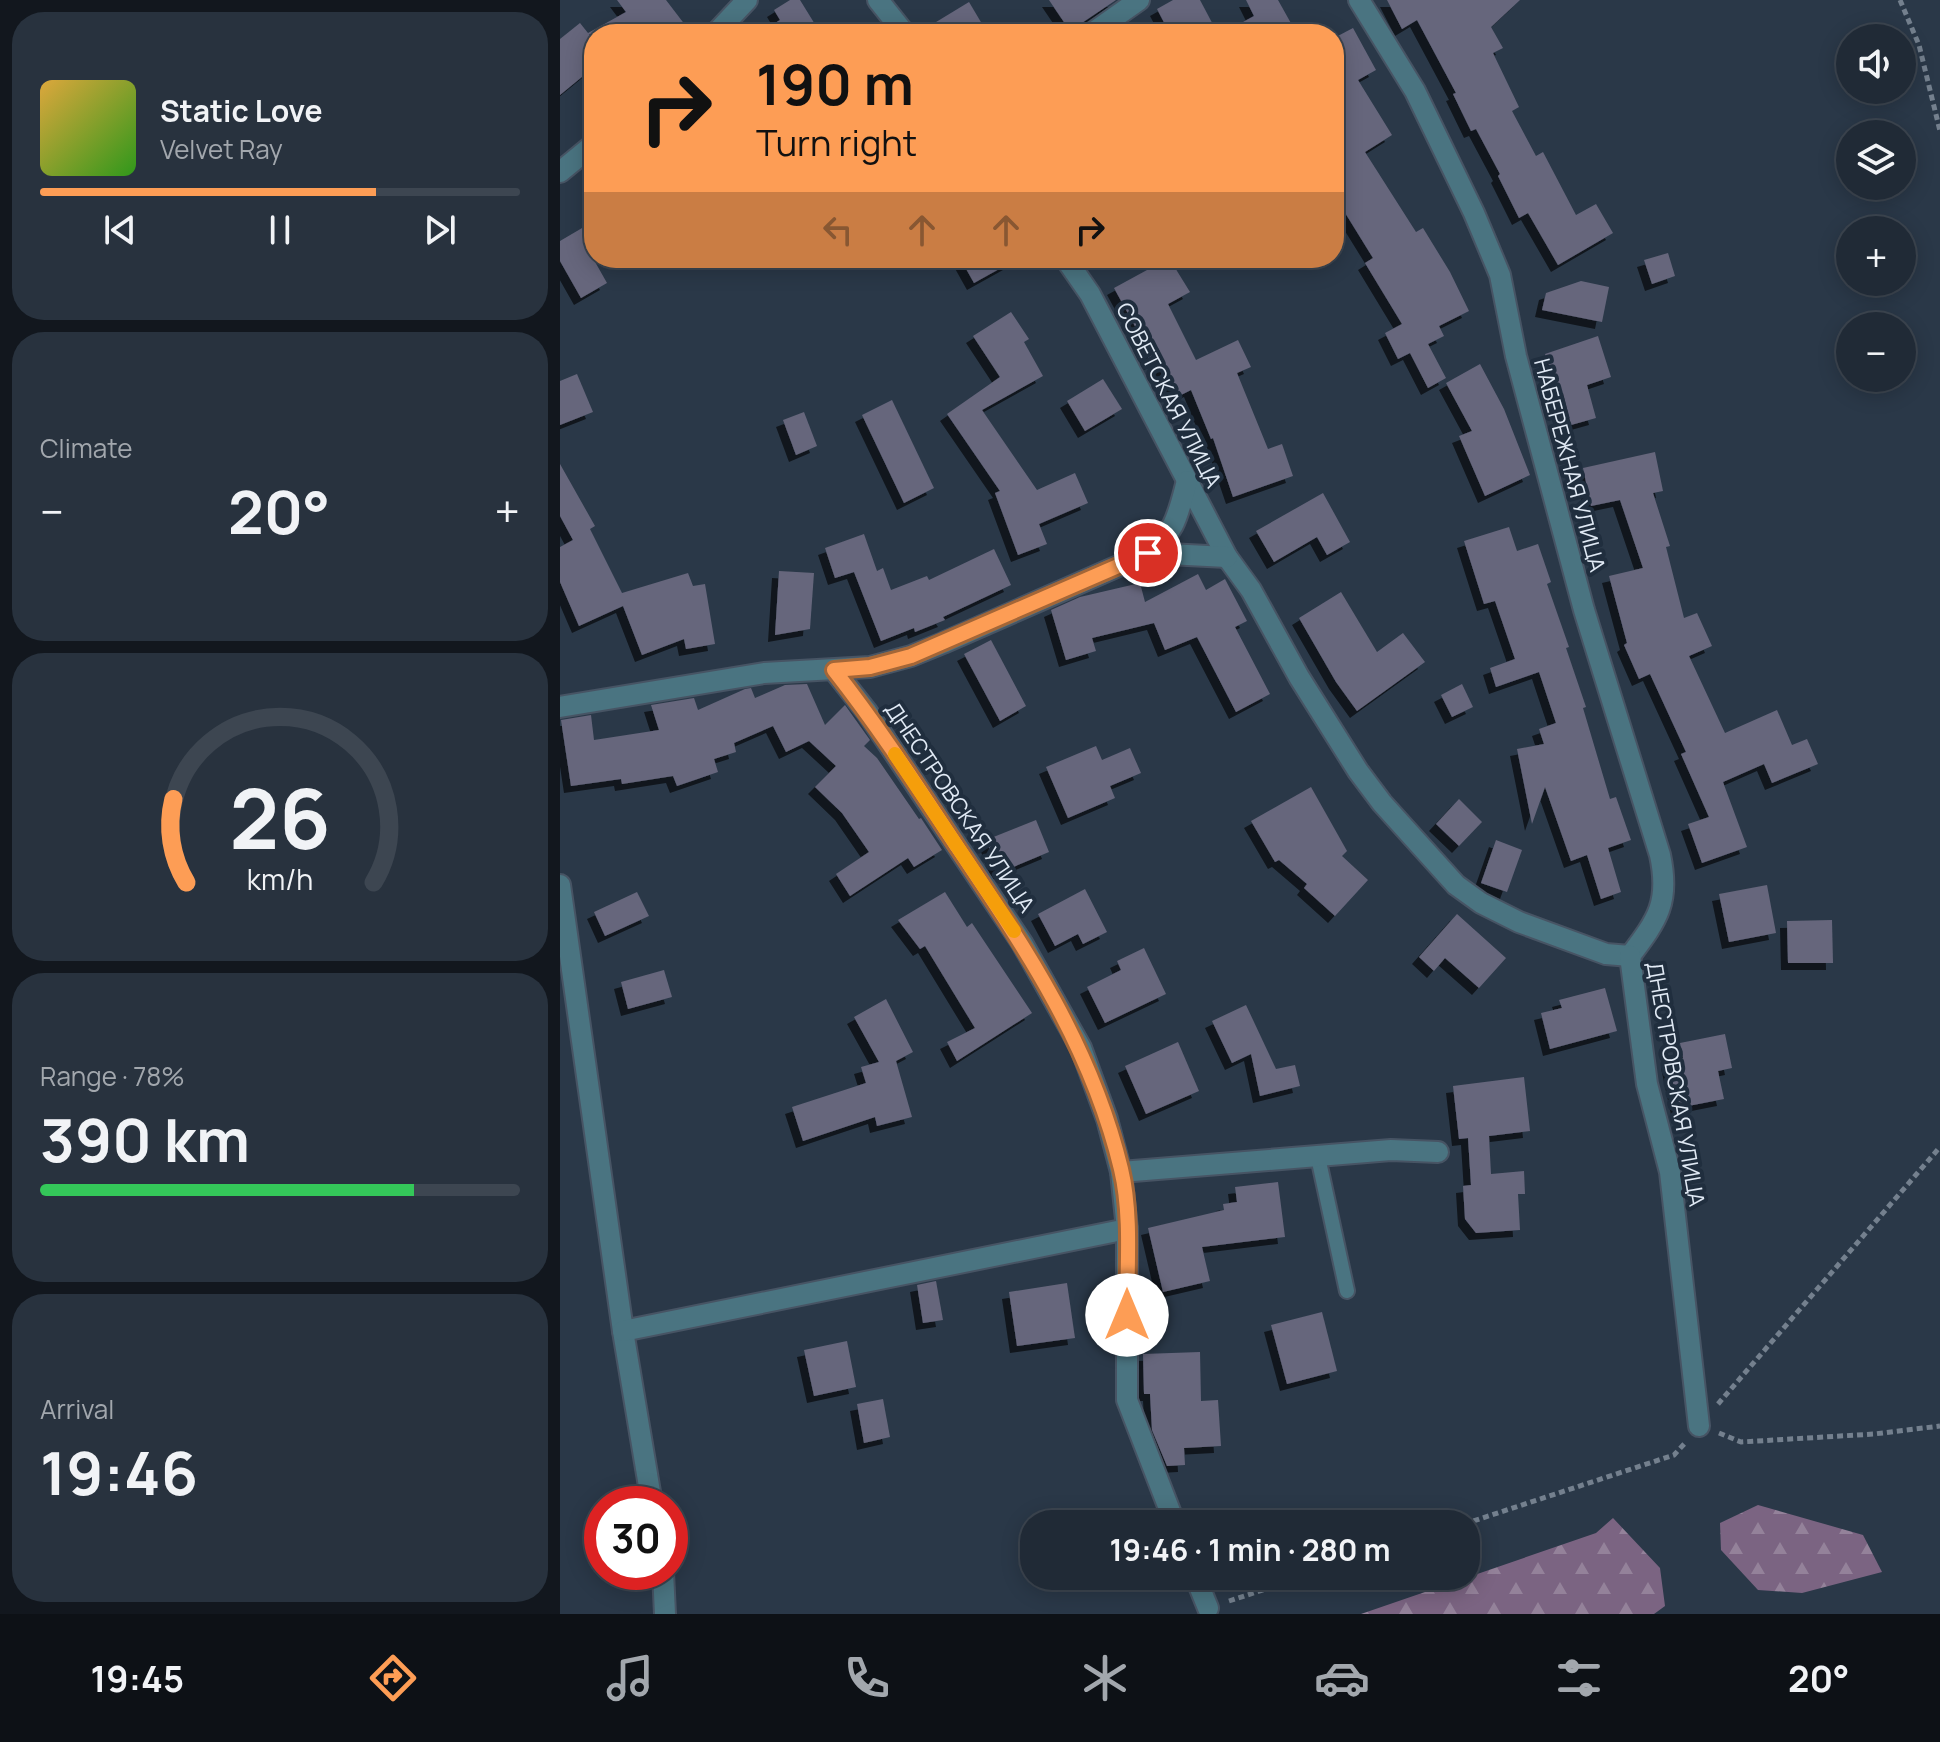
<!DOCTYPE html>
<meta charset="utf-8">
<style>
:root{--surface:#202a36;--page:#28323e;--text:#f1f3f6;--muted:#a2a7ad;--line:#3d4651;--accent:#fd9d55}
body{margin:0;font-family:Manrope,sans-serif;background:var(--page);color:var(--text);height:100vh;display:flex;flex-direction:column;font-size:30px;white-space:nowrap}
*{box-sizing:border-box;margin:0}
p{font-size:26px;color:var(--muted)}
.icon{flex:none;width:44px;height:44px;fill:none;stroke:currentColor;stroke-width:2;stroke-linecap:round;stroke-linejoin:round}
.map{position:relative;flex:1;overflow:hidden}
.drawer{display:flex;flex-direction:column;gap:12px;padding:12px;background:#12171e;width:560px}
.drawer>*{flex:none}
.top-card{position:absolute;left:24px;top:24px;width:760px;height:244px;border-radius:32px;box-shadow:0 4px 20px #0003,0 0 0 2px var(--line);background:#fd9d55;color:#111;overflow:hidden}
.fabs{position:absolute;left:1276px;top:24px;display:grid;gap:16px}
.fabs a{display:grid;place-items:center;width:80px;height:80px;border-radius:50%;background:var(--surface);box-shadow:0 4px 20px #0003,0 0 0 2px var(--line);font-size:40px}
.speed{position:absolute;left:24px;top:1486px;display:flex;gap:16px;font-size:40px;font-weight:700;text-align:center}
.speed>*{display:grid;place-content:center;width:104px;height:104px;border-radius:50%;background:var(--surface);box-shadow:0 4px 20px #0003,0 0 0 2px var(--line);line-height:1}
.speed .limit{border:12px solid #d22;background:#fff;color:#111}
.pin{position:absolute;display:grid;place-items:center;width:68px;height:68px;color:#fff;margin:-34px;border:4px solid #fff;border-radius:50%;box-shadow:0 2px 8px #0007}
.me{position:absolute;width:88px;margin:-44px;rotate:0deg;stroke-linejoin:round;filter:drop-shadow(0 0 6px #0008)}
.turn{display:flex;align-items:center;gap:28px;height:168px;padding:0 40px;font-size:36px}
.turn .icon{width:104px;height:104px;stroke-width:2.5}
.turn b{display:block;font-size:56px;line-height:68px}
.lanes{display:flex;align-items:center;height:76px;padding:0 40px;background:#0003;justify-content:center;gap:40px;direction:ltr}
.lanes .off{opacity:.35}
.big{font-size:60px;font-weight:700;line-height:1.1}
.drawer .widget{flex:1;display:flex;flex-direction:column;justify-content:center;gap:12px;min-width:0;padding:0 28px;border-radius:32px;background:var(--page)}
.drawer .dial{align-items:center;gap:0}
.dial svg{height:208px;overflow:visible;fill:none;stroke:var(--line);stroke-width:7;stroke-linecap:round;text-anchor:middle}
.dial text{fill:var(--text);stroke:none}
.song{display:flex;align-items:center;gap:24px}
.cover{width:96px;height:96px;border-radius:12px;background:linear-gradient(135deg,hsl(40 70% 55%),hsl(110 70% 35%))}
.played{height:8px;border-radius:4px;background:linear-gradient(90deg,var(--accent) 70%,var(--line) 70%)}
.keys{display:flex;justify-content:space-around;direction:ltr}
.heat{display:flex;justify-content:space-between;align-items:center;font-size:44px;direction:ltr}
.charge{height:12px;border-radius:6px;background:linear-gradient(90deg,#34c759 78%,var(--line) 0)}
.trip{position:absolute;left:460px;top:1510px;width:460px;height:80px;border-radius:32px;background:var(--surface);box-shadow:0 4px 20px #0003,0 0 0 2px var(--line);font-weight:700;line-height:80px;text-align:center}
.dock{display:flex;height:128px;justify-content:space-around;align-items:center;background:#0d1116;color:var(--muted)}
.dock .icon{width:56px;height:56px}
.dock .current{color:var(--accent)}
.dock b{font-size:36px;color:var(--text)}
main{display:flex;flex:1;min-height:0}
.map>svg:first-child{display:block}
.forest{fill:url(#forest-firs)}
.building{fill:#66667c;filter:url(#shadow)}
.lines{fill:none;stroke-linecap:round;stroke-linejoin:round}
.service-casing{stroke:#475464;stroke-width:18}
.minor-casing{stroke:#475464;stroke-width:24}
.path{stroke:#74808e;stroke-width:5;stroke-dasharray:6 4;stroke-linecap:butt}
.service{stroke:#4a7481;stroke-width:14}
.minor{stroke:#4a7481;stroke-width:20}
.route-casing{stroke:#a46637;stroke-width:20}
.route{stroke:#fd9d55;stroke-width:14}
.slow{stroke:#f59e0b;stroke-width:14}
.labels{text-anchor:middle;stroke-width:8;stroke-linejoin:round;paint-order:stroke}
.street-label{font-size:22px;fill:#e1eaf5;stroke:#202e3e}
</style>
<main>
<section class="drawer">
<div class="widget">
<div class="song"><i class="cover"></i><div><b>Static Love</b><p>Velvet Ray</p></div></div>
<div class="played"></div>
<div class="keys"><svg class="icon" aria-label="previous" viewBox="0 0 24 24"><path d="M18 5L8 12l10 7zM5 5v14"/></svg><svg class="icon" aria-label="pause" viewBox="0 0 24 24"><path d="M8 5v14M16 5v14"/></svg><svg class="icon" aria-label="next" viewBox="0 0 24 24"><path d="M6 5l10 7-10 7zM19 5v14"/></svg></div>
</div>
<div class="widget"><p>Climate</p>
<div class="heat"><a>−</a><b class="big">20°</b><a>+</a></div>
</div>
<div class="widget dial"><svg viewBox="0 0 100 80">
<path d="M14 69A42 42 0 1 1 86 69"/>
<path d="M14 69A42 42 0 0 1 9 37" stroke="#fd9d55"/>
<text x="50" y="56" font-size="32" font-weight="700">26</text>
<text x="50" y="72" font-size="11">km/h</text>
</svg></div>
<div class="widget"><p>Range · 78%</p><b class="big">390 km</b><div class="charge"></div></div>
<div class="widget"><p>Arrival</p><b class="big">19:46</b></div>
</section>
<div class="map">
<svg width="1380" height="1614" viewBox="0 0 1380 1614">
<defs>
<pattern id="forest-firs" width="22" height="20" patternUnits="userSpaceOnUse" patternTransform="scale(2)"><rect width="22" height="20" fill="#7b6482"/><path d="M5 1l3.5 6h-7zM16 11l3.5 6h-7z" fill="#94829a"/></pattern>
<filter id="shadow"><feDropShadow dx="-7" dy="7" stdDeviation="0" flood-color="#0009"/></filter>
</defs>
<rect width="100%" height="100%" fill="#2a3848"/>
<!-- forest -->
<g class="forest">
<polygon points="1198,1505 1303,1535 1322,1572 1242,1593 1198,1590 1161,1550 1160,1523"/>
<polygon points="1053,1518 1100,1568 1105,1606 1094,1614 801,1614 1036,1533"/>
</g>
<!-- building -->
<g class="building">
<polygon points="57,0 106,0 132,34 29,34 34,40 34,67 0,95 0,39 20,23 28,33 66,12"/>
<polygon points="230,0 240,0 261,34 197,34 220,20 214,10"/>
<polygon points="489,0 556,0 510,31"/>
<polygon points="613,0 640,0 658,34 610,34 597,9"/>
<polygon points="686,0 718,0 737,34 661,34 694,16"/>
<polygon points="827,0 960,0 931,27 943,48 933,53 959,107 952,111 976,156 983,152 1016,215 1036,204 1053,233 998,265 968,213 959,218 938,176 940,174 916,129 911,131 893,94 896,93 857,20 842,29"/>
<polygon points="409,2 428,34 358,34 358,33"/>
<polygon points="793,28 816,70 798,80 832,135 805,152 856,232 863,228 890,272 909,311 879,326 884,336 868,344 886,378 868,388 850,353 838,359 825,333 842,324 805,263 813,258 774,195 774,186 784,180 774,164 774,38"/>
<polygon points="34,221 34,260 47,283 21,298 0,261 0,241"/>
<polygon points="1108,253 1115,276 1092,284 1084,260"/>
<polygon points="400,258 459,258 414,283"/>
<polygon points="609,258 630,292 608,304 636,360 678,340 691,367 677,373 708,449 722,444 733,476 673,497 653,438 651,439 631,390 615,398 597,360 591,363 579,340 582,339 554,288"/>
<polygon points="1021,281 1049,287 1042,322 982,310 986,293"/>
<polygon points="451,312 469,339 464,342 483,376 422,410 477,490 515,473 528,503 479,524 487,544 458,555 435,493 440,491 387,414 440,377 413,336"/>
<polygon points="1038,336 1051,377 1027,385 1036,418 1011,425 1003,393 999,394 985,354"/>
<polygon points="920,364 944,409 970,475 925,496 899,436 912,431 886,383"/>
<polygon points="17,374 33,412 0,425 0,381"/>
<polygon points="543,379 562,409 525,431 507,401"/>
<polygon points="332,400 374,488 344,503 302,415"/>
<polygon points="244,412 257,446 236,455 223,420"/>
<polygon points="1095,452 1103,491 1093,493 1110,546 1106,547 1124,618 1137,613 1152,646 1129,656 1165,733 1217,710 1232,745 1247,739 1258,764 1212,783 1204,764 1163,782 1187,847 1142,863 1128,824 1149,817 1121,754 1126,752 1090,674 1079,679 1064,645 1067,643 1049,576 1083,568 1060,500 1031,506 1023,468"/>
<polygon points="0,464 35,526 30,529 62,593 128,573 133,586 145,584 155,644 126,649 124,639 82,655 63,606 19,626 0,582 0,547 13,540 0,516"/>
<polygon points="763,493 790,542 767,555 757,537 714,562 696,531"/>
<polygon points="949,527 957,551 978,544 991,582 987,584 1009,647 1006,648 1026,707 1023,708 1050,799 1056,797 1071,840 1048,848 1061,892 1041,899 1027,855 1011,861 985,787 972,824 957,749 984,744 979,729 996,723 979,672 936,687 930,668 955,659 935,601 924,604 904,541"/>
<polygon points="304,534 317,571 323,568 331,590 367,576 369,580 434,549 451,585 383,617 385,620 355,632 354,628 321,641 294,572 275,578 265,548"/>
<polygon points="219,571 254,573 250,629 215,635"/>
<polygon points="638,574 646,590 665,579 687,621 675,627 710,694 676,712 637,637 605,650 594,623 532,638 536,651 506,660 491,610 520,597 580,583 585,602"/>
<polygon points="781,592 817,652 843,633 865,662 797,711 776,682 739,618"/>
<polygon points="431,640 466,706 440,721 404,654"/>
<polygon points="247,684 265,725 285,705 310,740 304,746 317,758 359,819 361,818 382,850 354,867 348,858 290,896 276,874 309,852 282,813 255,787 276,766 249,741 226,752 213,726 174,743 176,752 154,759 158,772 117,786 113,776 62,784 61,779 11,786 1,720 31,715 34,740 99,730 91,705 134,698 138,710 185,689 191,688 195,698 225,685"/>
<polygon points="902,684 913,707 892,717 881,695"/>
<polygon points="536,746 542,760 570,748 581,773 550,786 555,798 508,818 486,767"/>
<polygon points="751,787 787,851 782,856 808,880 775,916 744,888 747,884 719,860 715,862 691,821"/>
<polygon points="899,799 922,822 899,846 876,824"/>
<polygon points="476,820 489,852 439,873 426,840"/>
<polygon points="936,840 962,850 947,892 921,883"/>
<polygon points="1207,885 1216,933 1169,942 1159,894"/>
<polygon points="525,889 547,932 523,944 518,934 495,946 478,914"/>
<polygon points="77,892 89,916 45,936 34,912"/>
<polygon points="385,892 407,927 412,923 472,1013 397,1061 387,1042 415,1028 365,946 360,949 338,920"/>
<polygon points="897,914 946,958 919,988 885,958 874,971 859,957"/>
<polygon points="1272,920 1273,963 1228,963 1227,921"/>
<polygon points="584,948 606,994 545,1023 527,987 561,970 557,961"/>
<polygon points="104,970 112,997 68,1009 61,982"/>
<polygon points="1045,988 1057,1031 990,1049 981,1013 1002,1008 999,1000"/>
<polygon points="326,999 353,1052 336,1061 352,1117 317,1126 315,1117 243,1141 232,1107 306,1083 301,1067 319,1062 294,1017"/>
<polygon points="686,1005 716,1069 735,1065 740,1086 700,1096 691,1054 672,1063 652,1021"/>
<polygon points="1165,1034 1172,1068 1158,1071 1164,1099 1118,1108 1108,1061 1123,1058 1120,1043"/>
<polygon points="618,1042 639,1091 586,1114 565,1066"/>
<polygon points="964,1077 970,1131 929,1136 931,1174 964,1171 965,1194 958,1194 960,1230 916,1233 905,1219 903,1186 911,1185 908,1138 899,1139 893,1086"/>
<polygon points="718,1182 725,1237 642,1247 650,1281 603,1292 588,1228 664,1210 663,1204 677,1202 675,1187"/>
<polygon points="376,1281 383,1320 363,1323 357,1285"/>
<polygon points="507,1283 515,1338 457,1346 449,1292"/>
<polygon points="762,1312 777,1371 727,1384 711,1325"/>
<polygon points="287,1341 296,1387 254,1396 244,1350"/>
<polygon points="640,1352 641,1401 658,1400 661,1446 624,1448 625,1465 607,1466 592,1430 590,1394 584,1394 583,1354"/>
<polygon points="323,1399 330,1437 304,1443 297,1404"/>
</g>
<g class="lines">
<!-- service casing -->
<g class="service-casing">
<polyline id="service" points="758,1157 787,1291"/>
</g>
<!-- minor casing -->
<g class="minor-casing">
<g id="minor">
<polyline points="318,0 345,34"/>
<path d="M 799,0 L 855,91 L 914,213 L 940,275 L 956,356 L 1024,610 L 1100,855 C 1110,902 1098,919 1070,956"/>
<polyline points="155,34 187,0"/>
<polyline points="531,34 579,0"/>
<polyline points="0,172 34,144"/>
<polyline points="505,258 530,294 667,557 691,590 739,677 798,771 822,803 896,885 921,903 959,922 1046,954 1070,956"/>
<path d="M 588,553 C 616,532 618,514 627,481"/>
<polyline points="274,670 307,712 462,943 521,1048 547,1119 561,1172 567,1229 567,1400 615,1524"/>
<polyline points="0,707 204,673 310,667 351,656 383,643 588,553 667,557"/>
<polyline points="0,885 63,1331 92,1504"/>
<polyline points="1070,956 1087,1084 1110,1172 1139,1426"/>
<polyline points="561,1172 831,1150 878,1152"/>
<polyline points="63,1331 567,1229"/>
<polyline points="103,1572 105,1614"/>
<polyline points="635,1576 648,1608"/>
</g>
</g>
<!-- path -->
<g class="path">
<polyline points="1340,0 1359,45 1380,131"/>
<polyline points="1158,1404 1380,1147"/>
<polyline points="1159,1433 1181,1442 1314,1434 1380,1426"/>
<polyline points="904,1524 1114,1455 1126,1442"/>
<polyline points="669,1601 745,1576"/>
</g>
<!-- service -->
<use href="#service" class="service"/>
<!-- minor -->
<use href="#minor" class="minor"/>
</g>
<g class="lines">
<!-- route casing -->
<g class="route-casing">
<path id="route" d="M 567,1315 C 567,1267 572,1215 561,1169 C 531,1045 466,949 396,845 C 357,786 318,726 274,670 L 310,667 L 351,656 L 588,553"/>
</g>
<!-- route -->
<use href="#route" class="route"/>
<!-- slow -->
<polyline class="slow" points="335,754 454,931"/>
</g>
<g class="labels">
<!-- street labels -->
<g class="street-label">
<text transform="translate(609 395) rotate(63)" y="8">СОВЕТСКАЯ УЛИЦА</text>
<text transform="translate(1010 465) rotate(75)" y="8">НАБЕРЕЖНАЯ УЛИЦА</text>
<text transform="translate(400 807) rotate(56)" y="8">ДНЕСТРОВСКАЯ УЛИЦА</text>
<text transform="translate(1116 1084) rotate(80)" y="8">ДНЕСТРОВСКАЯ УЛИЦА</text>
</g>
</g>
</svg>
<div class="fabs">
<a><svg class="icon" aria-label="sound" viewBox="0 0 24 24"><path d="M4 9h4l5-4v14l-5-4H4zM17 9q2 3 0 6"/></svg></a>
<a><svg class="icon" aria-label="layers" viewBox="0 0 24 24"><path d="M12 4l9 5-9 5-9-5zM3 14l9 5 9-5"/></svg></a>
<a>+</a>
<a>−</a>
</div>
<div class="speed"><div class="limit">30</div></div>
<div class="pin" style="left:588px;top:553px;background:#d93025"><svg class="icon" aria-label="arrive" viewBox="0 0 24 24"><path d="M6 21V4h12l-3 4 3 4H6"/></svg></div>
<svg class="me" style="left:567px;top:1315px" viewBox="-20 -20 40 40"><circle r="19" fill="#fff"/><path d="M0-13L10 11 0 6-10 11z" fill="#fd9d55"/></svg>
<div class="trip">19:46 · 1 min · 280 m</div>
<div class="top-card">
<div class="turn"><svg class="icon" aria-label="right" viewBox="0 0 24 24"><path d="M7 20v-9h11M14 6l5 5-5 5"/></svg><div><b>190 m</b>Turn right</div></div>
<div class="lanes"><svg class="icon off" aria-label="left" viewBox="0 0 24 24"><path d="M17 20v-9H6M10 6l-5 5 5 5"/></svg><svg class="icon off" aria-label="ahead" viewBox="0 0 24 24"><path d="M12 20V5M6 11l6-6 6 6"/></svg><svg class="icon off" aria-label="ahead" viewBox="0 0 24 24"><path d="M12 20V5M6 11l6-6 6 6"/></svg><svg class="icon" aria-label="right" viewBox="0 0 24 24"><path d="M7 20v-9h11M14 6l5 5-5 5"/></svg></div>
</div>
</div>
</main>
<nav class="dock">
<b>19:45</b>
<svg class="icon current" aria-label="directions" viewBox="0 0 24 24"><path d="M12 3l9 9-9 9-9-9zM9 14v-3h6M13 9l2 2-2 2"/></svg>
<svg class="icon" aria-label="music" viewBox="0 0 24 24"><path d="M9 18V5l10-2v13"/><circle cx="6" cy="18" r="3"/><circle cx="16" cy="16" r="3"/></svg>
<svg class="icon" aria-label="phone" viewBox="0 0 24 24"><path d="M5 4h4l2 5-3 2q2 4 5 5l2-3 5 2v4C11 20 4 13 5 4z"/></svg>
<svg class="icon" aria-label="climate" viewBox="0 0 24 24"><path d="M12 3v18M4 7l16 10M4 17L20 7"/></svg>
<svg class="icon" aria-label="car" viewBox="0 0 24 24"><path d="M5 17H2v-5l4-1 3-4h7l3 4 3 1v5h-3M9 17h6M6 11h13"/><circle cx="7" cy="17" r="2"/><circle cx="17" cy="17" r="2"/></svg>
<svg class="icon" aria-label="filters" viewBox="0 0 24 24"><path d="M4 7h16M4 17h16"/><circle cx="9" cy="7" r="2"/><circle cx="15" cy="17" r="2"/></svg>
<b>20°</b>
</nav>
